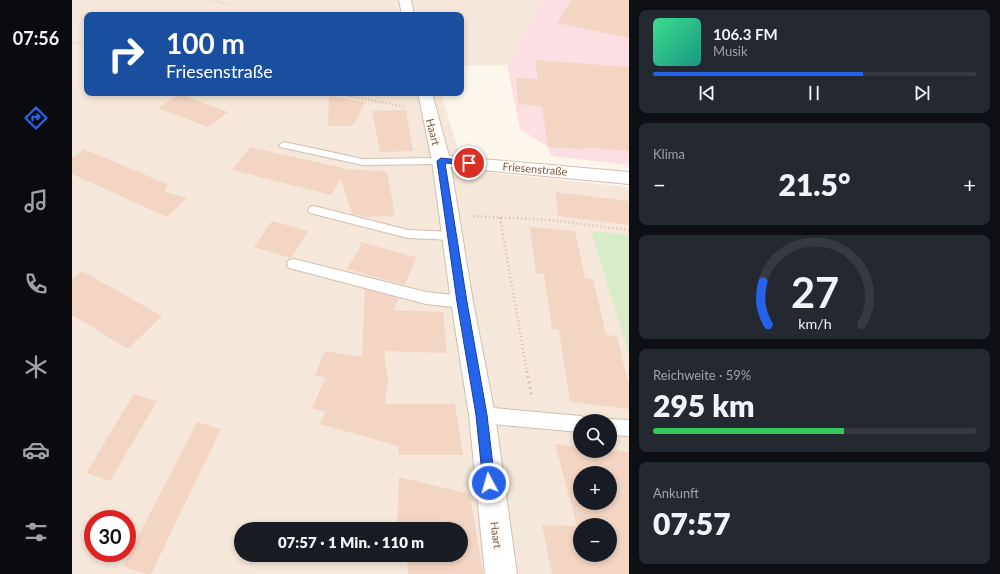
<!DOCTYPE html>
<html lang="de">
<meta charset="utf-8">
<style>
:root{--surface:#171b24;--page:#242831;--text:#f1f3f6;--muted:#9ea1a6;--line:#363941;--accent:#2563eb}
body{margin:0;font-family:Lato,sans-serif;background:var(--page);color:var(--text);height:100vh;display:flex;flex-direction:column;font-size:15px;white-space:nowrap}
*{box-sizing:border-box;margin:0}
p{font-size:13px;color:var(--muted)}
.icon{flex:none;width:22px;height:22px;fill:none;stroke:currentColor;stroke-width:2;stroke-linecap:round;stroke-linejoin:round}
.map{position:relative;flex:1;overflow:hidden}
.drawer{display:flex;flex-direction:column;gap:10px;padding:10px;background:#0d0f14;width:371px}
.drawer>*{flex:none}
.banner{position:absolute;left:12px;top:12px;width:380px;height:84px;border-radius:8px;box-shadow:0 2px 6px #0003;background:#1a4fa0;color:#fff;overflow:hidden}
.controls{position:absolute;left:501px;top:414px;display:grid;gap:8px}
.controls a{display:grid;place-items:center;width:44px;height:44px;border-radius:50%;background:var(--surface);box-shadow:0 2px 6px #0003;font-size:20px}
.speed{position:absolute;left:12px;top:510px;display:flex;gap:8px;font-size:20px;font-weight:700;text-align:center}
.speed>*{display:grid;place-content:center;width:52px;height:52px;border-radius:50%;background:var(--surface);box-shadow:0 2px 6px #0003;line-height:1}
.speed .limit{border:6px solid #d22;background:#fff;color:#111}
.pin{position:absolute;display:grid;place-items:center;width:34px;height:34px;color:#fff;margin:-17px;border:2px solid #fff;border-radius:50%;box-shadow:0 1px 4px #0007}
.me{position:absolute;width:44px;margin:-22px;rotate:354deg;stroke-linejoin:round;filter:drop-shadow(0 0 3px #0008)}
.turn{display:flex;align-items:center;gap:14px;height:84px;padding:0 16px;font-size:18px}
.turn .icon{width:52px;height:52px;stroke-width:2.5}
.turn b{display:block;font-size:28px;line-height:34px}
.big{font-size:30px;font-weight:800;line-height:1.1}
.drawer .card{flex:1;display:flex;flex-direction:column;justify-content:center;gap:6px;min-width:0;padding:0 14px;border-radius:8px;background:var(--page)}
.drawer .dial{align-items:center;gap:0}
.dial svg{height:104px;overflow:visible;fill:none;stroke:var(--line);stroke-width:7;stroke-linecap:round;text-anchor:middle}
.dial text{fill:var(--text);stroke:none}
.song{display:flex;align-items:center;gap:12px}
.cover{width:48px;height:48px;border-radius:6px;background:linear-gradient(135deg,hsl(150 70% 55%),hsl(170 70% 35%))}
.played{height:4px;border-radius:2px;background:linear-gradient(90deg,var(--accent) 65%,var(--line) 65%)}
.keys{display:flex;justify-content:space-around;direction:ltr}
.heat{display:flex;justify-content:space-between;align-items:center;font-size:22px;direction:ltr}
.charge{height:6px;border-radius:3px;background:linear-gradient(90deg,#34c759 59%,var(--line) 0)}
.trip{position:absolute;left:162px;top:522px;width:234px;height:40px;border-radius:20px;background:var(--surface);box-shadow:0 2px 6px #0003;font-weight:800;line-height:40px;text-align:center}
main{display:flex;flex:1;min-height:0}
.tab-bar{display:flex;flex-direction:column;width:72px;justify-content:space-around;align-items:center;background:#090b0e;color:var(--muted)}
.tab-bar .icon{width:28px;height:28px}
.tab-bar .current{color:var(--accent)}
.tab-bar b{font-size:18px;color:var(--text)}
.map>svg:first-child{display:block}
.residential{fill:#f5e8da;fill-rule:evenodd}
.medical{fill:#fbdfe3}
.green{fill:#d8ecc9}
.building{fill:#f3d5c3;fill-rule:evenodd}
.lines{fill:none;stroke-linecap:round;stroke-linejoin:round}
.lane-casing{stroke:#d1beb0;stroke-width:2}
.street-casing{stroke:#d1beb0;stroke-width:2}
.path-far3{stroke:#d9b8a5;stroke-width:1.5;stroke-dasharray:0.5 2;stroke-linecap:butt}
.path-far2{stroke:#d9b8a5;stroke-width:2;stroke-dasharray:1 2.5;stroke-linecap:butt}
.path-far1{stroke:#d9b8a5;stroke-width:2.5;stroke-dasharray:1 3;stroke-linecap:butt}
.path{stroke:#d9b8a5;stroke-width:3;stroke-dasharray:1.5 4;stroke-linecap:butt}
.lane{fill:#fff;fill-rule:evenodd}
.street{fill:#fff;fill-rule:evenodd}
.route{fill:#2563eb;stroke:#184099}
.labels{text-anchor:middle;stroke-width:3.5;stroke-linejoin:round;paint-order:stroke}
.street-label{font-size:11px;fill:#7a5c4d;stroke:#fffaf3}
</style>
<main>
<nav class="tab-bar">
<b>07:56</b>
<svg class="icon current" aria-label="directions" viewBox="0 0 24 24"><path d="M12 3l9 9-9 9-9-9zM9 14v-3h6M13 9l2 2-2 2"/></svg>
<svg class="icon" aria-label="music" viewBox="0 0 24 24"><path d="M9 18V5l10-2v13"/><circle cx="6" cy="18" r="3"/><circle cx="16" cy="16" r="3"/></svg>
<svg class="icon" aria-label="phone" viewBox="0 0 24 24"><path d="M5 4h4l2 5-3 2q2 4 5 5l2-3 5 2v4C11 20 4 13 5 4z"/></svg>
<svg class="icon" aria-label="climate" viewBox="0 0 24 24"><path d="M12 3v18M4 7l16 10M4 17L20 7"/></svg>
<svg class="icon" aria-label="car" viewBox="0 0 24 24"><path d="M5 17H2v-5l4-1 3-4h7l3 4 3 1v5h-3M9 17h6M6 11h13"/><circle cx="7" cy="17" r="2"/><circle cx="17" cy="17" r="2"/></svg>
<svg class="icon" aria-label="filters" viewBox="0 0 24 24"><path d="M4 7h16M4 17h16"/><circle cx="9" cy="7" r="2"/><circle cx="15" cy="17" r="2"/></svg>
</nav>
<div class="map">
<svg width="557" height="574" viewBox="0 0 557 574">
<rect width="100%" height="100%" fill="#fdf6ec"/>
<!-- residential -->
<path class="residential" d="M 0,0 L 471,0 L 435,65 L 389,66 L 389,15 L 15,15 L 15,93 L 369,93 L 392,170 L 557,187 L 557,574 L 0,574 ZM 508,421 L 538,421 L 538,451 L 508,451 ZM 508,473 L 538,473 L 538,503 L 508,503 ZM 21,519 L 55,519 L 55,553 L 21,553 ZM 508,525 L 538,525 L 538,555 L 508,555 ZM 169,529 L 389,529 L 389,555 L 169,555 Z"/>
<!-- medical -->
<polygon class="medical" points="471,0 557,0 557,165 479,156 476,147 448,129 435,65"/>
<!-- green -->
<polygon class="green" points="519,231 557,235 557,354"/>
<!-- building -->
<g class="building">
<polygon points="499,0 557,0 557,38 485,23"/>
<polygon points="463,60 557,67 557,151 511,147 511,149 476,147 470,106 446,104 444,78 466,79"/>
<polygon points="108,94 156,112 136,127 86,108"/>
<polygon points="257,96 293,102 281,126 256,126"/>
<polygon points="334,110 341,151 308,152 300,111"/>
<polygon points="178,147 275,169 315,171 323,216 293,217 280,214 269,178 259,195 160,170"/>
<polygon points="12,149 95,184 93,192 115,198 95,217 0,174 0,158"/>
<polygon points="484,192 557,201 557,225 486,216"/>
<polygon points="200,221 236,231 219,258 182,247"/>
<polygon points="458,227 503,231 513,278 521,279 534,335 545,336 557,386 557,409 498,402 487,330 480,329 472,274 464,273"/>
<polygon points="288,242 344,257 333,285 275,269 289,245"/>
<polygon points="10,271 90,316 56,349 0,315 0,279"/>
<polygon points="293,289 327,298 322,310 371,312 375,353 312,351 316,380 313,404 383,404 391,455 327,455 326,446 248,424 253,412 240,408 253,378 243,375 253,351 290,357"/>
<polygon points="62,394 85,401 38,481 14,473"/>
<polygon points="125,422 149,429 79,574 74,574 51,566"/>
<path d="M 483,444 L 508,447 L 508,451 L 538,451 L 538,450 L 557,452 L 557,574 L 480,574 L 470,525 L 505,526 ZM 508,473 L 538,473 L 538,503 L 508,503 ZM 508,525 L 538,525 L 538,555 L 508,555 Z"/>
<polygon points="327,477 398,494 411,574 336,574 335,555 389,555 389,529 335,529 335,527 325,524"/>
</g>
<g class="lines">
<!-- lane casing -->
<g class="lane-casing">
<g id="lane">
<polygon points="212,142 291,159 369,158 375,161 369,164 291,165 208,147 207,145"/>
<polygon points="242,206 336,230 380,232 385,233 386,236 385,239 380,240 336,238 238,213 236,210 238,207"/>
<polygon points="222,259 354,292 390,296 395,298 397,302 395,306 390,308 354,304 217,268 215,264 217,260"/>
<polygon points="410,407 508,416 514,418 515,421 508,421 508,432 410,423 404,421 402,415 404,409"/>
<polygon points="538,419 557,420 557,436 538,435 538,421 533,421"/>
</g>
</g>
<!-- street casing -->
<g class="street-casing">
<g id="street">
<polygon points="327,0 339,0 342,15 330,15"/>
<polygon points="346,93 360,93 377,156 557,172 557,184 379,167 401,302 423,415 445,574 413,574 397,415 379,302 360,161"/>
</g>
</g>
<!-- path-far3 -->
<g class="path-far3">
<polyline points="139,0 161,6"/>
<polyline points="0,42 15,45"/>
<polyline points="262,93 267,94"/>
</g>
<!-- path-far2 -->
<polyline class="path-far2" points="262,93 334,107"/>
<!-- path-far1 -->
<g class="path-far1">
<polyline points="401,216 477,220 557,230"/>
<polyline points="428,218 455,372"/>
</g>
<!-- path -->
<polyline class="path" points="455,371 460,398"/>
<!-- lane -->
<use href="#lane" class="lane"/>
<!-- street -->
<use href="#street" class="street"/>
</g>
<!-- route -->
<polygon class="route" points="369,158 397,161 400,163 397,165 373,163 395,302 415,415 423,483 422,487 417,489 413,487 411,483 404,415 385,302 365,161"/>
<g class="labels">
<!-- street labels -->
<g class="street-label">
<text transform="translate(361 132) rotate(76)" y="4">Haart</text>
<text transform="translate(463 169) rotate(5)" y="4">Friesenstraße</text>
<text transform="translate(424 535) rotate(82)" y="4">Haart</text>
</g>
</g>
</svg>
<div class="controls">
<a><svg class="icon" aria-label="search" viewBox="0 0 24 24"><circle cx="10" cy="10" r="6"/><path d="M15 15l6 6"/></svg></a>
<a>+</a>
<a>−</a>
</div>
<div class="speed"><div class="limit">30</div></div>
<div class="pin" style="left:397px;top:163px;background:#d93025"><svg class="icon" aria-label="arrive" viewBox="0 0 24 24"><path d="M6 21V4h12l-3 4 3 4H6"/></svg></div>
<svg class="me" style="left:417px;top:483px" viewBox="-20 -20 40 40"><circle r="17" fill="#2563eb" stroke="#fff" stroke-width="3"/><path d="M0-11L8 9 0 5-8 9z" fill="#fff"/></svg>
<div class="trip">07:57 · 1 Min. · 110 m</div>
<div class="banner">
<div class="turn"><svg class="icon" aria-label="right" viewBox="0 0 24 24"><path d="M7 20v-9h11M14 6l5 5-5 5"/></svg><div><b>100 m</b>Friesenstraße</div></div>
</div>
</div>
<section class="drawer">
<div class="card">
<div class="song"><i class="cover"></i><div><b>106.3 FM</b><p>Musik</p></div></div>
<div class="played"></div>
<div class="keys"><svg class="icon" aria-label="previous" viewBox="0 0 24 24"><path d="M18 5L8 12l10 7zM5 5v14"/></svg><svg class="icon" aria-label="pause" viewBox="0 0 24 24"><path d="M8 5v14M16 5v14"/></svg><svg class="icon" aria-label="next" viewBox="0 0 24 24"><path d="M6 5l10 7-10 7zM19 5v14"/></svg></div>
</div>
<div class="card"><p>Klima</p>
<div class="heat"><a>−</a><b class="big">21.5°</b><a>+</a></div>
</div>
<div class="card dial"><svg viewBox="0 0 100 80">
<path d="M14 69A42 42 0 1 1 86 69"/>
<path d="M14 69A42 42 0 0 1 10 36" stroke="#2563eb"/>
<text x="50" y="56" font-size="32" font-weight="700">27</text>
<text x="50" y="72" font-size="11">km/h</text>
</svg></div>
<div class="card"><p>Reichweite · 59%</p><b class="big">295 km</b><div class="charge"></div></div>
<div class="card"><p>Ankunft</p><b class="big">07:57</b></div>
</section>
</main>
